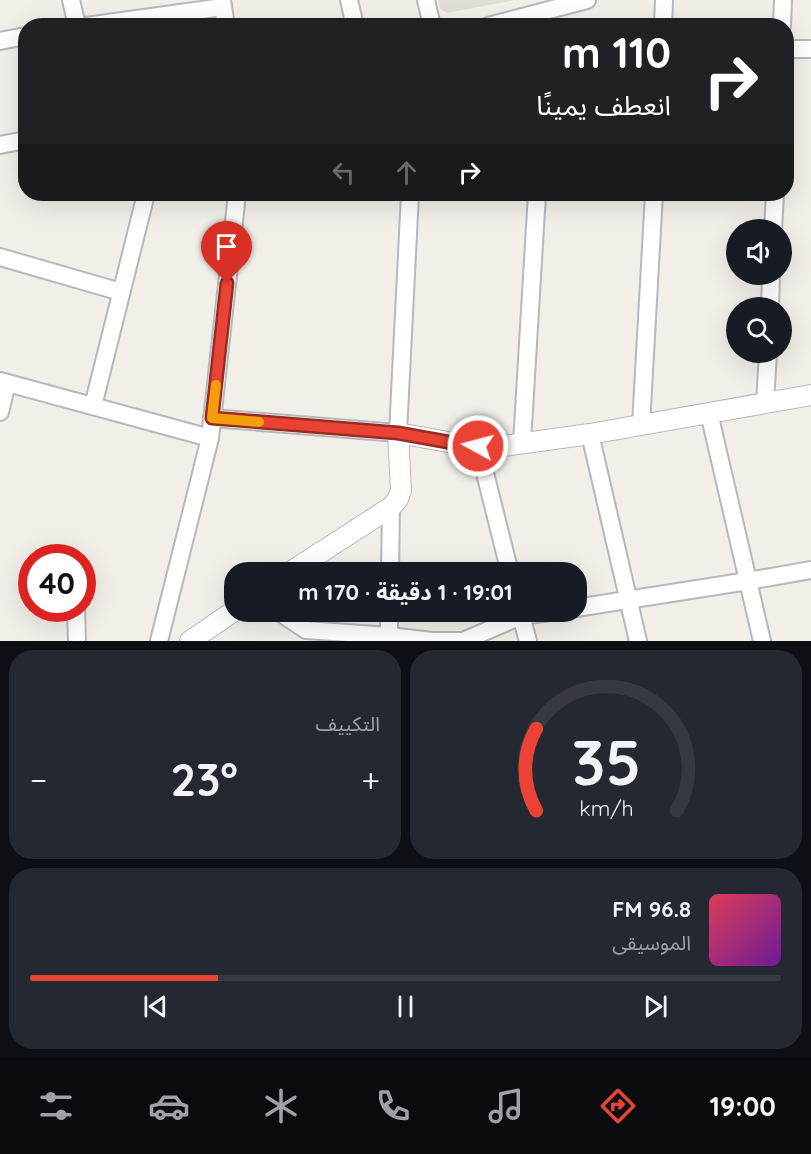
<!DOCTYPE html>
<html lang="ar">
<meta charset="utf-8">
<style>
:root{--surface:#171b24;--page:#242831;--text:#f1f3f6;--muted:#9ea1a6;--line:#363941;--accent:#ea4335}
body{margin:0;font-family:Quicksand,"Noto Sans Arabic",sans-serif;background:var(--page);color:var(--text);direction:rtl;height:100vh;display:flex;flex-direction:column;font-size:22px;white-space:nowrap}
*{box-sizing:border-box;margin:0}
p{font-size:20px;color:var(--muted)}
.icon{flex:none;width:33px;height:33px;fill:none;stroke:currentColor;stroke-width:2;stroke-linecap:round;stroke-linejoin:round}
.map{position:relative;height:641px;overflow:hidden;direction:ltr}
.details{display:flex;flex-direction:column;gap:9px;padding:9px;background:#0d0f14;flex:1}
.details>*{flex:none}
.top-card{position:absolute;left:18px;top:18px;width:776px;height:183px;border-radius:24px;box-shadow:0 6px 24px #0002;direction:rtl;background:#202124;color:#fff;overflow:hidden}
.buttons{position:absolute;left:726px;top:219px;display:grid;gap:12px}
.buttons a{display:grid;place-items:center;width:66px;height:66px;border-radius:50%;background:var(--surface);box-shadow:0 6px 24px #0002;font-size:30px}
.speed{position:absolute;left:18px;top:544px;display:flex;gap:12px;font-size:30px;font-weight:700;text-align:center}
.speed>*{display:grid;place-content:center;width:78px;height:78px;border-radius:50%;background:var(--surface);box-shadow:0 6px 24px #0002;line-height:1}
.speed .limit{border:9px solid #d22;background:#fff;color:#111}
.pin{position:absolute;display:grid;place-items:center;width:51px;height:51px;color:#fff;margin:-62px -26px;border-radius:50% 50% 50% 0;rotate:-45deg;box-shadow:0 0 6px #0007}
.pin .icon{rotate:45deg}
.me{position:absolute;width:66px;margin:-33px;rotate:277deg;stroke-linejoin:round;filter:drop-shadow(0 0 4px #0008)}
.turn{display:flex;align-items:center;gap:21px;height:126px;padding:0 24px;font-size:27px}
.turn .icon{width:78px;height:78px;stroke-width:2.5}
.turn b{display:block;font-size:42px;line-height:51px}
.lanes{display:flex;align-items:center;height:57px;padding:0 24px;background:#0003;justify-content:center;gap:30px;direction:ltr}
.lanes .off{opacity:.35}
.big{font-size:45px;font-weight:700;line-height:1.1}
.details .card{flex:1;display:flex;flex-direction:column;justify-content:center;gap:9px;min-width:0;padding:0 21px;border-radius:24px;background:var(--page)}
.details .dial{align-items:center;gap:0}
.dial svg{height:156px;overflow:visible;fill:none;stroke:var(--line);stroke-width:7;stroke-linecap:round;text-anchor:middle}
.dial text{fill:var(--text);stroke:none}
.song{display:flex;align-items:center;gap:18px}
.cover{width:72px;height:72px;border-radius:9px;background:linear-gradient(135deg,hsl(350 70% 55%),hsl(280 70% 35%))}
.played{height:6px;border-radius:3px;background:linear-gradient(90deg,var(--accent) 25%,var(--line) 25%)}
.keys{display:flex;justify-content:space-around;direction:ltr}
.heat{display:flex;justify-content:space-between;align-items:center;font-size:33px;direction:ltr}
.details .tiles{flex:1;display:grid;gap:9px;grid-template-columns:1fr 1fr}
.card:last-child{grid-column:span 2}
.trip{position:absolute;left:224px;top:562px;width:363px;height:60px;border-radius:24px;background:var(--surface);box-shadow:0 6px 24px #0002;font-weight:700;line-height:60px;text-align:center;direction:rtl}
.tab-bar{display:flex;height:96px;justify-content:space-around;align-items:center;background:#090b0e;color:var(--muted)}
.tab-bar .icon{width:42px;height:42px}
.tab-bar .on{color:var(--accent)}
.tab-bar b{font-size:27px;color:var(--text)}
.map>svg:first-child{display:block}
.education{fill:#e1ded6}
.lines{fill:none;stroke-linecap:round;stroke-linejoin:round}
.minor-casing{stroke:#b5b8bc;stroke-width:20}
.tertiary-casing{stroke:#b5b8bc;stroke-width:22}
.minor{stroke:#fff;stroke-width:16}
.tertiary{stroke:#fff;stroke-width:20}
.route-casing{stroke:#982c22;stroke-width:15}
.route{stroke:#ea4335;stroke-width:10}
.slow{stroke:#f59e0b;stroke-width:10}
</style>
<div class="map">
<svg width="811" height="641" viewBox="0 0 811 641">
<rect width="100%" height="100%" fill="#f1efe8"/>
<!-- education -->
<polygon class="education" points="438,0 515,0 447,13 440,9"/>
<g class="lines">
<!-- minor casing -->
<g class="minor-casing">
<g id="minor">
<polyline points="71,0 77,26"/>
<polyline points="222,0 226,26"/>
<polyline points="349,0 355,26"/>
<polyline points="426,0 432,26"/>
<polyline points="86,26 223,7"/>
<polyline points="488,26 587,0"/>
<polyline points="663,26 664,0"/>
<polyline points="782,26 783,0"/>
<polyline points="0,41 26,36"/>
<polyline points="786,49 811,49"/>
<polyline points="0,145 26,140"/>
<polyline points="773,230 775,194"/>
<polyline points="0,257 121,292"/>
<polyline points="770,308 771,274"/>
<polyline points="0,381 210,438"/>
<polyline points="765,403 768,352"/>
<polyline points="93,406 146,194"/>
<polyline points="0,412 7,383"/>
<polyline points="709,413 762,641"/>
<polyline points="212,418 398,433 410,194"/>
<polyline points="641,425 654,194"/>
<polyline points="590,434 638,641"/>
<polyline points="522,443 537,194"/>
<polyline points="478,445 510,573"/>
<polyline points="390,573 391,507"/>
<polyline points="576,608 748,581 811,570"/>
<polyline points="76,609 77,641"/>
<polyline points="279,612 306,630 389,636 432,641 463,641 521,616 550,612"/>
<polyline points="520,612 528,641"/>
<polyline points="159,641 210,438 237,194"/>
<polyline points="389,641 389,612"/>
</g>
</g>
<!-- tertiary casing -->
<g class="tertiary-casing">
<g id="tertiary">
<polyline points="289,573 391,507 398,499 401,490 398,433 459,444 496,447 590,434 811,395"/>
<polyline points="190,641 234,611"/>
</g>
</g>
<!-- minor -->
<use href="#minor" class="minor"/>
<!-- tertiary -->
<use href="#tertiary" class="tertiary"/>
</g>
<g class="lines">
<!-- route casing -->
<g class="route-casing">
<polyline id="route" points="227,283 212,418 398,433 459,444 478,446"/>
</g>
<!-- route -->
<use href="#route" class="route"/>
<!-- slow -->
<polyline class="slow" points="216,385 212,418 259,422"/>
</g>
</svg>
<div class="buttons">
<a><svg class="icon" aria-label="sound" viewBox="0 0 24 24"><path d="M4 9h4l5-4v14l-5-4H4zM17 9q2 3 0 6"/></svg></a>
<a><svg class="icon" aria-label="search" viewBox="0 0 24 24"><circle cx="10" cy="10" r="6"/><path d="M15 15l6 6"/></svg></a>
</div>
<div class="speed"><div class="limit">40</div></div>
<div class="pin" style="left:227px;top:283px;background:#d93025"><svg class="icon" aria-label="arrive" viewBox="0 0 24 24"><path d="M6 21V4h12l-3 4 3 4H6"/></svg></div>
<svg class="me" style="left:478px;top:446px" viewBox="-20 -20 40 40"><circle r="17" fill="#ea4335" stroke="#fff" stroke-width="3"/><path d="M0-11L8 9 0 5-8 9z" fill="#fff"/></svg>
<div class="trip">19:01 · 1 دقيقة · 170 m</div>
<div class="top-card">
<div class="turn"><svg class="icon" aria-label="right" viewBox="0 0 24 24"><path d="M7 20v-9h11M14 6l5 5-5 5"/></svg><div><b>110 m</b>انعطف يمينًا</div></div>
<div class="lanes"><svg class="icon off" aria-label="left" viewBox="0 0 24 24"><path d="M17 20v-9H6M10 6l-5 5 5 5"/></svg><svg class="icon off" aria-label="ahead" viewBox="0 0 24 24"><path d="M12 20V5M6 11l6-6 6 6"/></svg><svg class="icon" aria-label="right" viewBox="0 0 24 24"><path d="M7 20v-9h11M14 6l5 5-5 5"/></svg></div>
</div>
</div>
<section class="details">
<div class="tiles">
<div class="card dial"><svg viewBox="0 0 100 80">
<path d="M14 69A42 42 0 1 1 86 69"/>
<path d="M14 69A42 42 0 0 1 14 27" stroke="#ea4335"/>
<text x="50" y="56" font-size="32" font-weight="700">35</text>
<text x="50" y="72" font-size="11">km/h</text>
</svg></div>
<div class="card"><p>التكييف</p>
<div class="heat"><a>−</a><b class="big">23°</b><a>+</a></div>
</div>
<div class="card">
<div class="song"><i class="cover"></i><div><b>96.8 FM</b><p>الموسيقى</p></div></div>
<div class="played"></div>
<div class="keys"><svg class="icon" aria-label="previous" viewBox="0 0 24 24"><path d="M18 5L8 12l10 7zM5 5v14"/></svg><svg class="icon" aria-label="pause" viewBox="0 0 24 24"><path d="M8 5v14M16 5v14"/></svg><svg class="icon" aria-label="next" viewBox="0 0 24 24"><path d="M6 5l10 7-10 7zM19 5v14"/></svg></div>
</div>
</div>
</section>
<nav class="tab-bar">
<b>19:00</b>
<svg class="icon on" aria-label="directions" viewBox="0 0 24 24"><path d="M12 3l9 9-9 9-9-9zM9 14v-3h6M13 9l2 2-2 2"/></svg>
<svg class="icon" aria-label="music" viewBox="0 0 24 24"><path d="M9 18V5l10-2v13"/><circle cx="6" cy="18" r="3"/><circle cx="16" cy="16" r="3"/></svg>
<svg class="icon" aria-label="phone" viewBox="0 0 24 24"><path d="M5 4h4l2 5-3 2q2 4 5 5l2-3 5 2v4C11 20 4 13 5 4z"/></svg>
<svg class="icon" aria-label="climate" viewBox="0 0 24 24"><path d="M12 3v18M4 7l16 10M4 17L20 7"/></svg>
<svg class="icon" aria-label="car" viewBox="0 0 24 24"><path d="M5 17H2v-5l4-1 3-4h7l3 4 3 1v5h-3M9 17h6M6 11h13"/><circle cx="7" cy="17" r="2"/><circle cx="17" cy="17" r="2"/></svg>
<svg class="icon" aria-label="filters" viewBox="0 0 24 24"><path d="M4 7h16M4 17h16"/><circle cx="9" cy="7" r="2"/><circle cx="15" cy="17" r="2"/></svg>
</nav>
